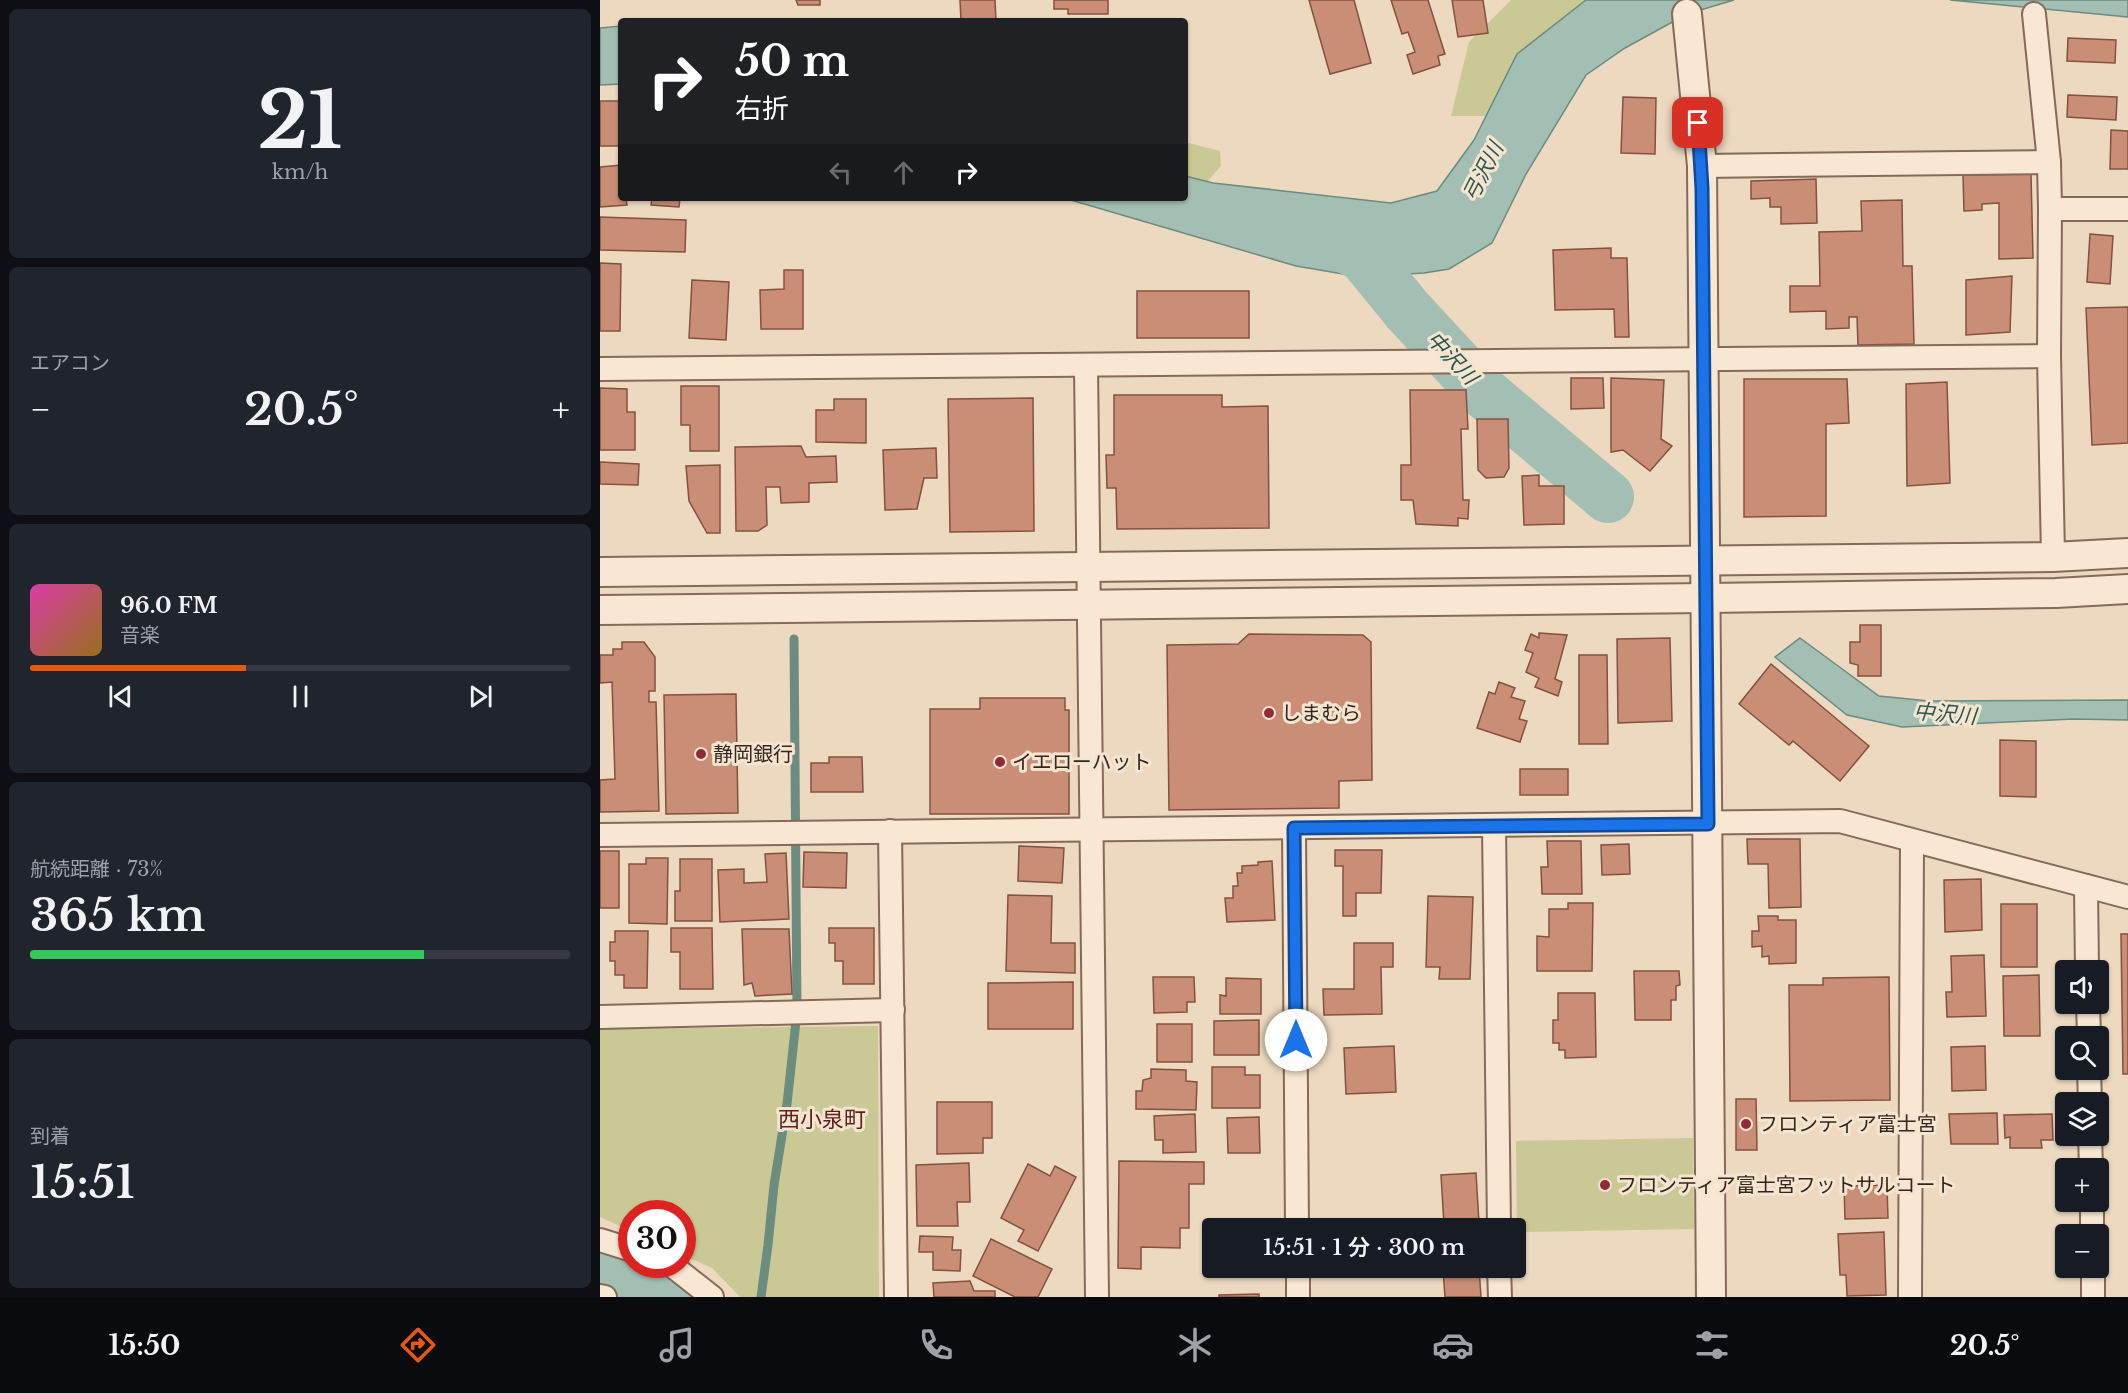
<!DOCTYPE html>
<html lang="ja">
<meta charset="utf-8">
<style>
:root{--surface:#171b24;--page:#20242c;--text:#f1f3f6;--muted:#9ea1a6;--line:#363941;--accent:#ea580c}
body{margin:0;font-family:"Libre Baskerville","Noto Sans JP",serif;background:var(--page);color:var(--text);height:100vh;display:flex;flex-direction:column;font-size:22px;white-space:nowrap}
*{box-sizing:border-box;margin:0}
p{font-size:20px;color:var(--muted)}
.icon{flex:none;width:33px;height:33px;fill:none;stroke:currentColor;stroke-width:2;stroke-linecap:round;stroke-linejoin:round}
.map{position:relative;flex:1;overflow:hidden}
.details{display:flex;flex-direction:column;gap:9px;padding:9px;background:#0d0f14;width:600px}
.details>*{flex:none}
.top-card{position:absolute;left:18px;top:18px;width:570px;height:183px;border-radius:6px;box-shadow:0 2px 4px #0004;background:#202124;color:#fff;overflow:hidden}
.buttons{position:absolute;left:1455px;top:960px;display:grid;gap:12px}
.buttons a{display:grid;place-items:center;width:54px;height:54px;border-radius:6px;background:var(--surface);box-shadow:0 2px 4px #0004;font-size:30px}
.speed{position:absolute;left:18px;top:1200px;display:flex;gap:12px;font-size:30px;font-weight:700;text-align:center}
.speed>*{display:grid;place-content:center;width:78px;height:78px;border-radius:50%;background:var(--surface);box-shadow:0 2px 4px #0004;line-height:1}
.speed .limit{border:9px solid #d22;background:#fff;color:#111}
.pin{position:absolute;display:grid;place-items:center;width:51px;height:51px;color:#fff;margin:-26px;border-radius:12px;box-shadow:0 3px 9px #0006}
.me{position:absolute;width:66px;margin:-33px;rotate:0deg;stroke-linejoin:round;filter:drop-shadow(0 0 4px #0008)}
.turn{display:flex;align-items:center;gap:21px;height:126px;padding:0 18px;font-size:27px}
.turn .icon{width:78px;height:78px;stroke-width:2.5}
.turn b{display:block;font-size:42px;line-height:51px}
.lanes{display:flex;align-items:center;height:57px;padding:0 18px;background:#0003;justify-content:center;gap:30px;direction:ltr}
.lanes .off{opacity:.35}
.big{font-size:45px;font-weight:600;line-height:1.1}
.details .card{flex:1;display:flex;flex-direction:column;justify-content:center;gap:9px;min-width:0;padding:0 21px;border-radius:9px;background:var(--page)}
.details .dial{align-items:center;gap:0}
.dial b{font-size:78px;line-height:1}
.song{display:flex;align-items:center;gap:18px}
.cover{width:72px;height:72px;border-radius:9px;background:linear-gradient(135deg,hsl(320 70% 55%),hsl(40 70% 35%))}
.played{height:6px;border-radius:3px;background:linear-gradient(90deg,var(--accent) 40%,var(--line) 40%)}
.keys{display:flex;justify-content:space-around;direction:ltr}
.heat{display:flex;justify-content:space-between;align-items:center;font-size:33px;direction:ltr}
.charge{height:9px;border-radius:4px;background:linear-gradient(90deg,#34c759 73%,var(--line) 0)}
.trip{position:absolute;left:602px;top:1218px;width:324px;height:60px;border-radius:6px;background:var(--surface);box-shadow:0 2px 4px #0004;font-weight:600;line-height:60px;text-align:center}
.tab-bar{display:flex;height:96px;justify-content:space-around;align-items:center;background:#090b0e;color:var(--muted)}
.tab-bar .icon{width:42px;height:42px}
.tab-bar .selected{color:var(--accent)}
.tab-bar b{font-size:27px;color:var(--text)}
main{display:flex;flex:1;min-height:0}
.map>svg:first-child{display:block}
.green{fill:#cac995}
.water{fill:#a3bfb3;stroke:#6b8c7f;stroke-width:1.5}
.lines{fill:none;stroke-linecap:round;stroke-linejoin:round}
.stream{stroke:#6b8c7f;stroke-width:9}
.river{stroke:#a3bfb3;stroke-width:52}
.building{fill:#ca8e77;stroke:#84513f;stroke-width:1.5}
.minor-casing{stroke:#856a59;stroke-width:26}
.tertiary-casing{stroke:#856a59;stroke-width:32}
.minor{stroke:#f8e8d3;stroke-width:22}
.tertiary{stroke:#f8e8d3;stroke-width:28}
.route-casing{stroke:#114b97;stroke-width:15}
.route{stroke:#1a73e8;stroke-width:10}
.poi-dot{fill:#932a3a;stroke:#f4e5d0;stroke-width:2}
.labels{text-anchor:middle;stroke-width:6;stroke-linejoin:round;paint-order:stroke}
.poi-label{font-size:20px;fill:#35251d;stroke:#f4e5d0;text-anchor:start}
.water-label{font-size:21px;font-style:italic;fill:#2c554c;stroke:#f4e5d0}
.quarter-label{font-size:22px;fill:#61221d;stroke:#f4e5d0}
</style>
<main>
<section class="details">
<div class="card dial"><b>21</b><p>km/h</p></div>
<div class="card"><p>エアコン</p>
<div class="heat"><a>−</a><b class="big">20.5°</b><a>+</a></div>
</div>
<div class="card">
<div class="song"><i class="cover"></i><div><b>96.0 FM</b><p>音楽</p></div></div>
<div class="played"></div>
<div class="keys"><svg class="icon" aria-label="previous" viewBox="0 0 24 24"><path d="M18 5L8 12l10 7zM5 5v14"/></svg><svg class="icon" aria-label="pause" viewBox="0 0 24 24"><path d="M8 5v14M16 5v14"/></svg><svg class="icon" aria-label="next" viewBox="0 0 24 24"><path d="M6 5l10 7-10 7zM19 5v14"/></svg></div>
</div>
<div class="card"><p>航続距離 · 73%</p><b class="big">365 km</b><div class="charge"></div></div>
<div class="card"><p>到着</p><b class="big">15:51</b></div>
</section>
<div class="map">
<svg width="1528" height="1297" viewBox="0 0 1528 1297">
<rect width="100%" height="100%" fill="#ecd9c0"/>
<!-- green -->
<g class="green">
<polygon points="911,0 1019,0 891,116 851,116 869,42"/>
<polygon points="585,142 620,151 621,166 606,183 585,186"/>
<polygon points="278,1026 279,1297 140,1297 112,1268 83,1255 82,1214 32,1214 31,1231 0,1217 0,1029"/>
<polygon points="1093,1138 1094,1229 917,1232 916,1141"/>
</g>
<!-- water -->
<g class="water">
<polygon points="986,0 1134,0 1087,14 1025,48 986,75 926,174 892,243 849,269 824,273 761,277 696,266 464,198 585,198 585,176 613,183 791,203 837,191 874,140 917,54"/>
<polygon points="1350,0 1528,0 1528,17"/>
<polygon points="21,26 21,84 0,85 0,28"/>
<polygon points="1200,638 1279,696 1329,701 1528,700 1528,720 1473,719 1302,727 1247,715 1175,657"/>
</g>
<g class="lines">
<!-- stream -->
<polyline class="stream" points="161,1297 168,1245 174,1185 187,1104 197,1012 194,639"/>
<!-- river -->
<g class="river">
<polyline points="722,234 763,256 808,311 883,392 1008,497"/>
<polyline points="0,1268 46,1285 66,1297"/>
</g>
</g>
<!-- building -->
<g class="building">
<polygon points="196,0 220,0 220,5 198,5"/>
<polygon points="360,0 395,0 396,21 361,21"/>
<polygon points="454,0 508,0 508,14 468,14 468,9 454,9"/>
<polygon points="709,0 754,0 771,63 730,74"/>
<polygon points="791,0 828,0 845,54 838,56 840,65 813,74 807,55 815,52 808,32 802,34"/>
<polygon points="852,0 883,0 888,33 858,37"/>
<polygon points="1468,38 1516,40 1515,63 1467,61"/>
<polygon points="1468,95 1517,97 1516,120 1467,117"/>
<polygon points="1023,97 1056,98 1055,154 1021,153"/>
<rect x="0" y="101" width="21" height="45"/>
<polygon points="1511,130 1528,131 1528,169 1510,169"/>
<polygon points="21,165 21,198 26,198 27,205 0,207 0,167"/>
<polygon points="1431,174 1433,258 1399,259 1399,203 1382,204 1382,210 1364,211 1363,175"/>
<polygon points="1216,179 1217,223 1181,224 1181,207 1170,207 1170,198 1151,199 1151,181"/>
<polygon points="52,198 80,198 79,207 51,205"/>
<polygon points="1302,200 1303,266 1312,266 1314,344 1258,345 1257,317 1249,317 1249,328 1226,329 1226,311 1190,312 1190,286 1220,286 1219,232 1262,231 1261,201"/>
<polygon points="0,217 86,220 85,252 0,250"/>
<polygon points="1490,234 1513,236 1510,284 1487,282"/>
<polygon points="1011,248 1011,258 1027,258 1029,337 1015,337 1014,309 955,310 953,250"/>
<polygon points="0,263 21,264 20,331 0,331"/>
<polygon points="184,270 203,270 203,329 161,329 160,290 184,289"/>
<polygon points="1412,276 1410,332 1366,335 1366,280"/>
<polygon points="92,280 129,282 126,340 89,338"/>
<rect x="537" y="291" width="112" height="47"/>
<polygon points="1528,307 1528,443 1492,445 1486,308"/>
<polygon points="971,378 1003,378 1004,408 971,409"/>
<polygon points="1011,378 1064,380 1061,439 1072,446 1050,471 1023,450 1011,452"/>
<polygon points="1144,379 1247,379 1249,423 1226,424 1226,516 1144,517"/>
<polygon points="1347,382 1350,483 1307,486 1306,384"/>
<polygon points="81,386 119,386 119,451 90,451 90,425 81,425"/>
<polygon points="0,388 27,389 27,412 35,412 35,450 0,450"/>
<polygon points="810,390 866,390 868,429 861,429 863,500 869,500 868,519 858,518 858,526 816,524 813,500 801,500 801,465 811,465"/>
<polygon points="514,395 622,395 622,407 668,406 669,528 517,529 516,488 507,488 506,455 514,455"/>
<polygon points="433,398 434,531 350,532 348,399"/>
<polygon points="234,399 266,399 266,443 216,442 216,410 234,410"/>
<polygon points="877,419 908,419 909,468 904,477 886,478 878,470"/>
<polygon points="201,446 206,457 236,456 237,482 209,483 209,502 181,503 180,487 166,487 167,525 158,531 136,531 135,447"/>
<polygon points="336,448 337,478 324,478 317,509 285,510 283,450"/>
<polygon points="0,462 39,464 38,485 0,484"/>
<polygon points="120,465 120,533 107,533 89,501 86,466"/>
<polygon points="939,475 939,486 964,486 964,524 924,525 922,476"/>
<polygon points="1260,625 1281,625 1281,676 1258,676 1258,665 1250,663 1250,642 1260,642"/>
<polygon points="939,633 967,635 955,679 962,682 958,696 935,687 939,678 926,672 933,653 925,650 931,634 939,638"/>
<polygon points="649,634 763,635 771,642 772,780 739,781 739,808 569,810 567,645 638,644"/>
<polygon points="1070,638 1072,721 1018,723 1017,639"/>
<polygon points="22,642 44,642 55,657 55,691 49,691 49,702 56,702 59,811 0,812 0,780 15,779 12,682 0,683 0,655 13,655 13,649 22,649"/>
<polygon points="979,655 1007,655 1008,744 979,744"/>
<polygon points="1171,664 1269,746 1240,781 1193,741 1189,745 1139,704"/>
<polygon points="899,682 915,688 911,697 925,701 919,719 927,721 920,742 877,728 889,692 895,694"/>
<polygon points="136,694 138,813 66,814 64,695"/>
<polygon points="380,698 465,698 465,710 469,710 469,814 330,814 330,709 380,709"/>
<polygon points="1400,740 1436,741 1436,797 1400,796"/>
<polygon points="229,757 262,757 263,792 211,792 211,763 229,763"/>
<rect x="920" y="769" width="48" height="26"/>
<polygon points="1147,839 1200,839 1201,907 1169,908 1168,864 1148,864"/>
<polygon points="947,841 981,841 982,894 942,894 941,867 948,867"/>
<polygon points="1029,844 1030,874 1002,875 1001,845"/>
<polygon points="419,846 464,848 462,883 418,881"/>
<polygon points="735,850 782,850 781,893 756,893 756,916 743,916 743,866 735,866"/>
<rect x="0" y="851" width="19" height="57"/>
<polygon points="204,852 247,853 246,888 203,887"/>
<polygon points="186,853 189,919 120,922 118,870 144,869 144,883 167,882 165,854"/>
<polygon points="46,858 68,858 67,924 29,923 29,864 46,864"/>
<polygon points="80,859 112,859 112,921 75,921 75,891 80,891"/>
<polygon points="672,861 675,920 627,922 625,898 633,898 633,886 638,886 637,873 642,873 642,866 658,865 658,862"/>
<polygon points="1381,879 1382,930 1345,932 1344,880"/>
<polygon points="408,895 452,896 451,943 475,943 475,973 406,971"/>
<polygon points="828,896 873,897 870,979 839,979 840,967 826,967"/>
<polygon points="968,903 993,903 992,971 937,971 937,936 949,937 949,909 968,909"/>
<rect x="1401" y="904" width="36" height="63"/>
<polygon points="1158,916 1178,916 1178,920 1196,920 1196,963 1169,964 1169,956 1162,957 1162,946 1152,947 1152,931 1159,931"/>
<polygon points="71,928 112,928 113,989 80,989 80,952 71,952"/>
<polygon points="229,928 274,928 274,984 243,984 243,961 235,961 235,943 229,943"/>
<polygon points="142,929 189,929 192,994 155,996 152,983 144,985"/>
<polygon points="15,931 48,931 47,988 24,988 24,975 15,975 15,961 10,961 10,942 15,942"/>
<polygon points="1521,934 1528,934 1528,1074 1523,1074"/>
<polygon points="754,943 793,943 793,967 781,967 782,1014 724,1015 723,989 754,989"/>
<polygon points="1384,955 1386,1016 1347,1017 1346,992 1352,992 1351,956"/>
<polygon points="1034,971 1079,971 1080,985 1076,986 1076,1000 1071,1000 1071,1020 1035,1020"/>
<polygon points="1439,975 1440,1036 1404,1036 1403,976"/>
<polygon points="553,977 594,977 595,1002 587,1002 587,1012 554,1013"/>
<polygon points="1289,977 1290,1100 1190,1101 1189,985 1223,985 1223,978"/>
<polygon points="626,978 661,979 661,1014 620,1014 620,995 626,996"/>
<polygon points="473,982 473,1029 388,1029 388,983"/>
<polygon points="958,993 995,993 996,1057 965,1058 965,1050 959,1050 959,1043 953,1043 953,1020 958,1020"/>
<polygon points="659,1020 659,1055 614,1055 614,1021"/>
<rect x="557" y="1024" width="35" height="38"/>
<polygon points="794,1046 796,1092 746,1094 744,1048"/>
<polygon points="1385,1046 1386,1090 1352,1091 1351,1047"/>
<polygon points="612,1067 645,1067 645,1075 660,1075 660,1108 612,1108"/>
<polygon points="551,1069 586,1070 586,1081 597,1082 596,1110 536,1109 536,1091 542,1091 543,1080 551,1078"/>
<polygon points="1136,1099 1156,1099 1157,1150 1136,1150"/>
<polygon points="337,1102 392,1102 392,1138 383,1138 383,1153 337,1154"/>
<polygon points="1397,1113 1398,1144 1351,1144 1349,1114"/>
<polygon points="595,1114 596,1152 563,1153 563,1140 555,1140 554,1116"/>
<polygon points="1452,1114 1453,1140 1441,1140 1442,1148 1410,1148 1410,1137 1405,1138 1404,1115"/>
<polygon points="659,1117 660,1153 628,1153 627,1118"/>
<polygon points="519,1161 604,1162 604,1184 589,1184 589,1228 580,1228 580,1248 541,1247 541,1269 518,1268"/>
<polygon points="369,1163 370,1202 357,1202 358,1226 317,1226 316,1165"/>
<polygon points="428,1164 450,1176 455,1166 476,1177 438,1251 418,1241 424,1230 401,1218"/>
<polygon points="876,1173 879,1223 844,1225 841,1175"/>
<polygon points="1287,1185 1288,1218 1245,1219 1244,1186"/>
<polygon points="1284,1232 1286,1295 1247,1296 1246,1275 1240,1275 1238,1234"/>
<polygon points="320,1236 353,1237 352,1250 361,1250 360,1271 333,1270 333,1252 319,1252"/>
<polygon points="391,1239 452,1269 438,1297 415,1297 373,1276"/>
<polygon points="879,1268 881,1297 845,1297 843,1269"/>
<polygon points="370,1281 374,1291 395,1291 395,1297 334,1297 333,1283"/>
<polygon points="659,1294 659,1297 619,1297 619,1295"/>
</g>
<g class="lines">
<!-- minor casing -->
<g class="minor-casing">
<g id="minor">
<polyline points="1434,14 1449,162 1450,209 1449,356 1453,557"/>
<polyline points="1102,166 1449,162"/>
<polyline points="1450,209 1528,209"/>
<polyline points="486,365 497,1297"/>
<polyline points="0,369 1449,356"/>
<polyline points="894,826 899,1228"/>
<polyline points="694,828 697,1228"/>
<polyline points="290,831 296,1297"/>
<polyline points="0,835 1240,821 1528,897"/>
<polyline points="1486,886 1487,970"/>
<polyline points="1488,1004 1489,1036"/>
<polyline points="0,1017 293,1010"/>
<polyline points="1489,1070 1490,1102"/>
<polyline points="1490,1136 1491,1168"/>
<polyline points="1492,1202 1492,1234"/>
<polyline points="0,1240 32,1250"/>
<polyline points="70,1264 112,1297"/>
<polyline points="698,1268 698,1297"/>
<polyline points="899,1268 900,1297"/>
<polyline points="1493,1268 1493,1297"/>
<polyline points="0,1296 5,1297"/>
<polyline points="1310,1297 1312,841"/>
</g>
</g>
<!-- tertiary casing -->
<g class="tertiary-casing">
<g id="tertiary">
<polyline points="1087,14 1102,166 1111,1297"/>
<polyline points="0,572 1453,557 1528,553"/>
<polyline points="0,610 1107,598 1456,593 1528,589"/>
</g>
</g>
<!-- minor -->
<use href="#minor" class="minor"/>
<!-- tertiary -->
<use href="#tertiary" class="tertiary"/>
</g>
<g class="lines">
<!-- route casing -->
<g class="route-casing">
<polyline id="route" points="696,1040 694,828 1108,824 1102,188 1098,123"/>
</g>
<!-- route -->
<use href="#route" class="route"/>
</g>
<!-- markers -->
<g class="poi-dot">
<circle cx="669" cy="713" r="6"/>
<circle cx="101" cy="754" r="6"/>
<circle cx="400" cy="762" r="6"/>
<circle cx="1146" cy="1124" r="6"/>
<circle cx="1005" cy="1185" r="6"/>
</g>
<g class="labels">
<!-- poi labels -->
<g class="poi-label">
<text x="681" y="720">しまむら</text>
<text x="113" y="761">静岡銀行</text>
<text x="412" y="769">イエローハット</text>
<text x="1158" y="1131">フロンティア富士宮</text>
<text x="1017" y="1192">フロンティア富士宮フットサルコート</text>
</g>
<!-- water labels -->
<g class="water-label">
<text transform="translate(883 172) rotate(-63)" y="7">弓沢川</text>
<text transform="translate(852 358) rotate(47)" y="7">中沢川</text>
<text transform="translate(1345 714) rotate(5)" y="7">中沢川</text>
</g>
<!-- quarter labels -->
<g class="quarter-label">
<text x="222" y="1127">西小泉町</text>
</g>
</g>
</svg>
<div class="buttons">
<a><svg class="icon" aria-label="sound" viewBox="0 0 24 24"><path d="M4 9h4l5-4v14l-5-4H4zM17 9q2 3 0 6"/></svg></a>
<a><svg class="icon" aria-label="search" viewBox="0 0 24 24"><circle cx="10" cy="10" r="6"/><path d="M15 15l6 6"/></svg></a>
<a><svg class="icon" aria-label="layers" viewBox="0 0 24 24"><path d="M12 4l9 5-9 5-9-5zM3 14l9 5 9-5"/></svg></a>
<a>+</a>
<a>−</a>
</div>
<div class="speed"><div class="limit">30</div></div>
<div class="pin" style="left:1098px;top:123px;background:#d93025"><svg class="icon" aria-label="arrive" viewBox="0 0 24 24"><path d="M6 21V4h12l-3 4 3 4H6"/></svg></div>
<svg class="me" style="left:696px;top:1040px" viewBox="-20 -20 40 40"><circle r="19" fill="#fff"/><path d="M0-13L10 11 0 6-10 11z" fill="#1a73e8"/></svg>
<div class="trip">15:51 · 1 分 · 300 m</div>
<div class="top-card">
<div class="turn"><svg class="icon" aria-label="right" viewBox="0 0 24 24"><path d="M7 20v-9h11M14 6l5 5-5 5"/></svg><div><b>50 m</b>右折</div></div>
<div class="lanes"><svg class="icon off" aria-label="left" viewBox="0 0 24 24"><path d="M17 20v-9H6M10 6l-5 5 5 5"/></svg><svg class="icon off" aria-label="ahead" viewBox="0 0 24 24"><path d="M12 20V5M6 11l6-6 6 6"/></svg><svg class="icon" aria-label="right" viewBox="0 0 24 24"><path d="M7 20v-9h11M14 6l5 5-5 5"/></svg></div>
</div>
</div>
</main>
<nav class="tab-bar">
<b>15:50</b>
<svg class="icon selected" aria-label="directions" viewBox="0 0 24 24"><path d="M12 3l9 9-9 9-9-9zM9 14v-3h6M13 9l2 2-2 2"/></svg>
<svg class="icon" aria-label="music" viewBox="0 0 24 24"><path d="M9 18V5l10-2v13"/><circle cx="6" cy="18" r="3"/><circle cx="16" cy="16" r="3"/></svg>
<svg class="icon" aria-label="phone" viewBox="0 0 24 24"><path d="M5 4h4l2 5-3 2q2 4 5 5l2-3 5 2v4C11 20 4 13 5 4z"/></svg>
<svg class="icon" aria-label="climate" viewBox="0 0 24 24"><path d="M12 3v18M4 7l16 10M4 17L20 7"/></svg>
<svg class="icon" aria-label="car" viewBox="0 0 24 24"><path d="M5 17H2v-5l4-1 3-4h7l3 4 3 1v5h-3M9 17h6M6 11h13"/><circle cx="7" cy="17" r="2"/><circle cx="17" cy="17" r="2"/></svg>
<svg class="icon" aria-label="filters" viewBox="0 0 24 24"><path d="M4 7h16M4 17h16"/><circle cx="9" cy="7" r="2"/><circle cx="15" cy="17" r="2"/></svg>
<b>20.5°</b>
</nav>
